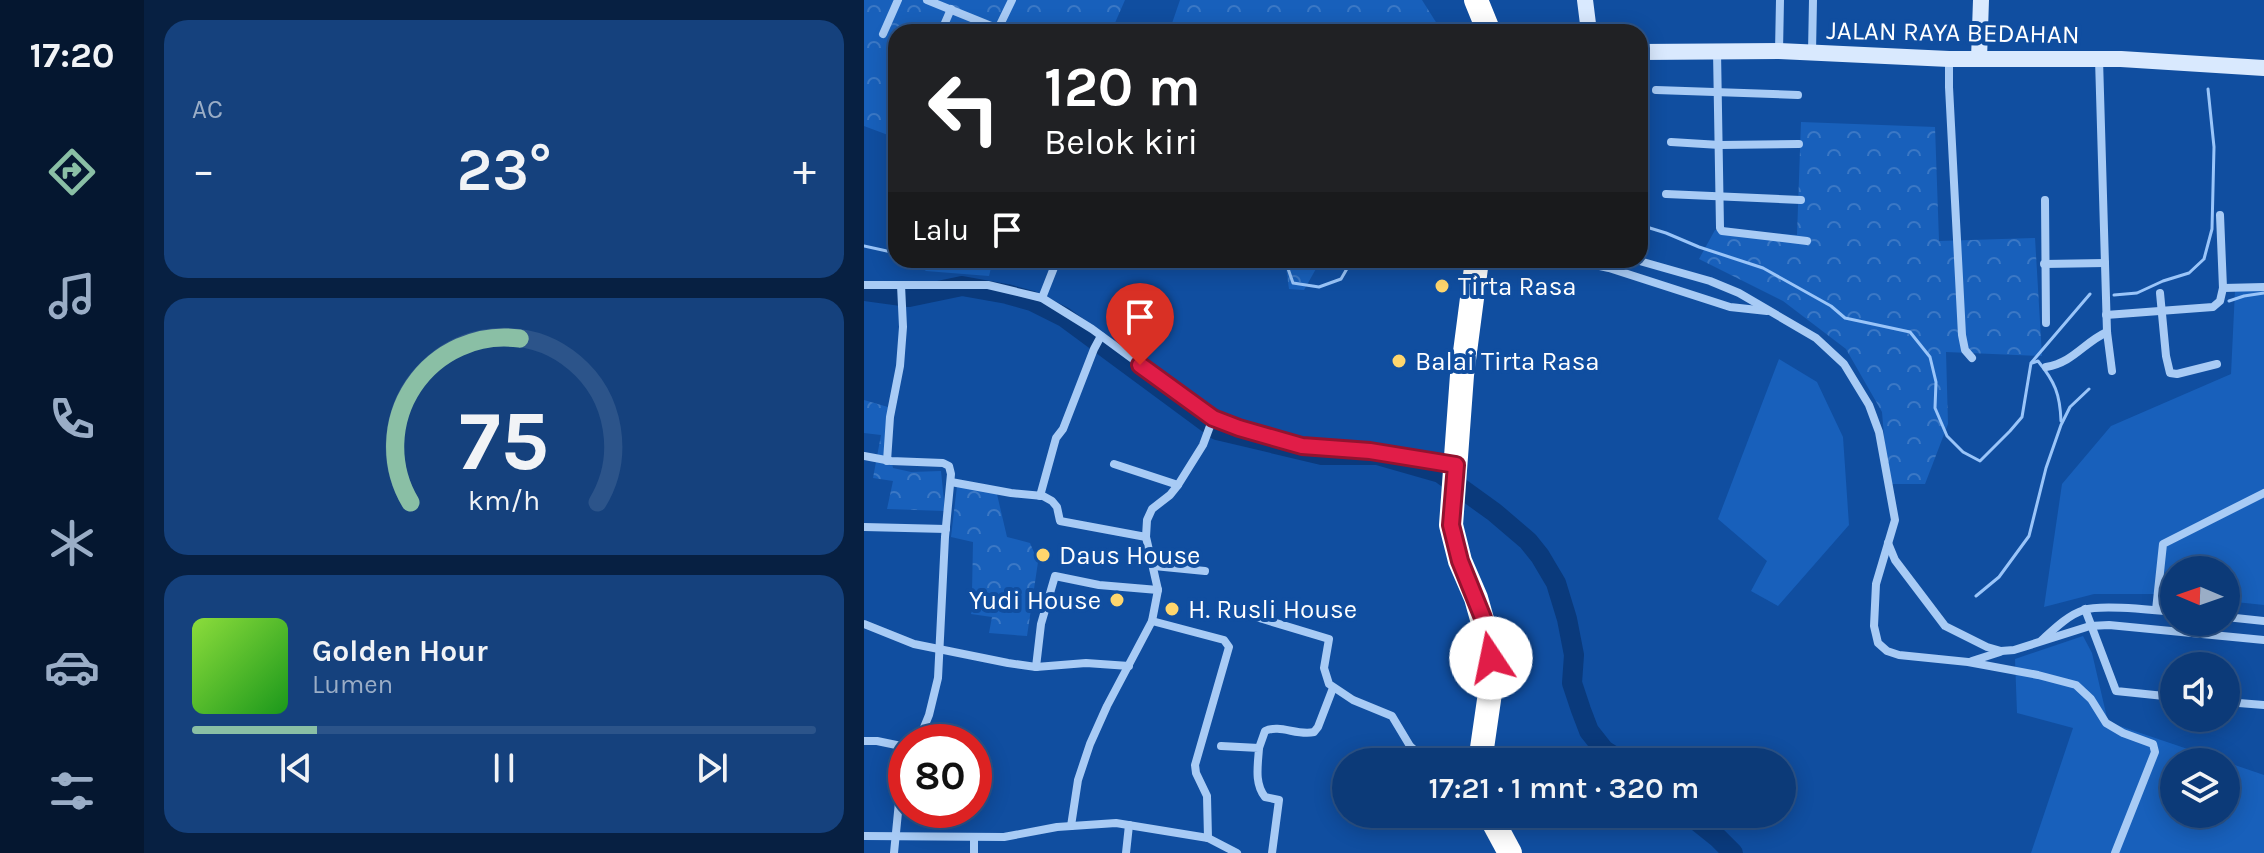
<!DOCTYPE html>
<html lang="id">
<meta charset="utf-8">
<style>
:root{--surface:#0c3a78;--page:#15417d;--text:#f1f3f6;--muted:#9aadc6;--line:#2c548a;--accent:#8abfa5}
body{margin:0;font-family:Karla,sans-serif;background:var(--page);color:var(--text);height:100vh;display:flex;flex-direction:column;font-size:30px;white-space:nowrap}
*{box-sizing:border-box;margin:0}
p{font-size:26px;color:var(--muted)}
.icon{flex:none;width:44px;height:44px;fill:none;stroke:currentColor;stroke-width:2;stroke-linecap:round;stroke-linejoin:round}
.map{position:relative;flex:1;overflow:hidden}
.drawer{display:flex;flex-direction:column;gap:20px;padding:20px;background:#072042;width:720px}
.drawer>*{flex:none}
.top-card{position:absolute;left:24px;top:24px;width:760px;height:244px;border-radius:24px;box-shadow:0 4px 20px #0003,0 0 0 2px var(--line);background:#202124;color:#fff;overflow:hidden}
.needle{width:52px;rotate:272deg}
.tools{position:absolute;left:1296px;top:556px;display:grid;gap:16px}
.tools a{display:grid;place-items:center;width:80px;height:80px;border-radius:50%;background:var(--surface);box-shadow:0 4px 20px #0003,0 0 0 2px var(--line);font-size:40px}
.speed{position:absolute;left:24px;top:724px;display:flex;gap:16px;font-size:40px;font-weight:700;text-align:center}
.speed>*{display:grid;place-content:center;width:104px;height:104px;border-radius:50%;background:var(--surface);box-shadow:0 4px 20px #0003,0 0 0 2px var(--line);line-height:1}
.speed .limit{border:12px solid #d22;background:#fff;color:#111}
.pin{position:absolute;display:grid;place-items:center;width:68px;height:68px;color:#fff;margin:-82px -34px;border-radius:50% 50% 50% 0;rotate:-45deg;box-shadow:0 0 8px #0007}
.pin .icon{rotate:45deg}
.me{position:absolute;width:88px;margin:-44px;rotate:349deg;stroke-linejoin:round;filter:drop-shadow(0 0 6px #0008)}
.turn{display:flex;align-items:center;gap:28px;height:168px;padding:0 24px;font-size:36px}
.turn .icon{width:104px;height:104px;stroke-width:2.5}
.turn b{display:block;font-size:56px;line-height:68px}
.then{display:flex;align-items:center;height:76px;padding:0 24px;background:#0003;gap:16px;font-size:30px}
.big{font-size:60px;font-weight:600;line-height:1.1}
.drawer .card{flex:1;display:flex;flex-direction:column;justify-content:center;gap:12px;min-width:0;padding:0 28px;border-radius:24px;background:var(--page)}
.drawer .dial{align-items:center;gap:0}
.dial svg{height:208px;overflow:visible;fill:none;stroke:var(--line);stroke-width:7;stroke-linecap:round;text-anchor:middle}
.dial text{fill:var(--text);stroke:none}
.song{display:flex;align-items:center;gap:24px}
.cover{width:96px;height:96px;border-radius:12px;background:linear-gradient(135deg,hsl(90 70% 55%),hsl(120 70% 35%))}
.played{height:8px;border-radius:4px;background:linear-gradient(90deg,var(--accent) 20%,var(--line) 20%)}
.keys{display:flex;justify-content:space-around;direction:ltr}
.heat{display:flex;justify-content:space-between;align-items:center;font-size:44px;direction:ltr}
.trip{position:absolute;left:468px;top:748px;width:464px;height:80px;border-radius:40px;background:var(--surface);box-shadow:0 4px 20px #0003,0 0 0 2px var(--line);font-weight:600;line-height:80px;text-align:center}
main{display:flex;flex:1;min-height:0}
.tab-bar{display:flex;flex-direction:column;width:144px;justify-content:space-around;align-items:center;background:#051730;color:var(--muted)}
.tab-bar .icon{width:56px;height:56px}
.tab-bar .on{color:var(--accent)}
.tab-bar b{font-size:36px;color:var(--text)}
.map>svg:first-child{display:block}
.grass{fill:#1860bb}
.forest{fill:url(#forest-crowns)}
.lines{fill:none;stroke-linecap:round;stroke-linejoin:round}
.stream{stroke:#9ac5f9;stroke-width:3}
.river{stroke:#0a3a7c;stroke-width:20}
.street{stroke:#a8cbf5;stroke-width:8}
.secondary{stroke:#d9e9fe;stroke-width:16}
.highway{stroke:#fff;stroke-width:24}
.route-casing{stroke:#92132f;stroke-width:20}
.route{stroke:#e11d48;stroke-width:14}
.poi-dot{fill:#ffd66d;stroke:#104ea0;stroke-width:3}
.labels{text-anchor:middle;stroke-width:8;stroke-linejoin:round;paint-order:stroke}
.street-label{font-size:26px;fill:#fff;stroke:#104ea0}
.poi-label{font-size:26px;fill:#fff;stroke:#104ea0;text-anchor:start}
</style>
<main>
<nav class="tab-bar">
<b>17:20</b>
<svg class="icon on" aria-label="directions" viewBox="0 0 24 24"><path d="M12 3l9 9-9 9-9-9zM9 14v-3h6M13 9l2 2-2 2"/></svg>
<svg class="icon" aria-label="music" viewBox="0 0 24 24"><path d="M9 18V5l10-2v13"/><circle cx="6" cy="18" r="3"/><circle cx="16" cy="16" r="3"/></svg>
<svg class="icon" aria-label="phone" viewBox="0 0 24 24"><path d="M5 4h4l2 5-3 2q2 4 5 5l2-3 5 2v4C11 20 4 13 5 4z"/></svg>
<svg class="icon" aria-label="climate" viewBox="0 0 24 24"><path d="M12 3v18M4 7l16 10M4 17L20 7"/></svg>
<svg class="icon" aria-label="car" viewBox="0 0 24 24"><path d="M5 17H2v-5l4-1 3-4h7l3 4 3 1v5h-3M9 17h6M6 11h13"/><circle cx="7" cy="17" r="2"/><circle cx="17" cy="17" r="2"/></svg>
<svg class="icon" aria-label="filters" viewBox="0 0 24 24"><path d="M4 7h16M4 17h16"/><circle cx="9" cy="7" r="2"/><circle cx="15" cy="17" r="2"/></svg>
</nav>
<section class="drawer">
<div class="card"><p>AC</p>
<div class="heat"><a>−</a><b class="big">23°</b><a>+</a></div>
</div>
<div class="card dial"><svg viewBox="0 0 100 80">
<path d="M14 69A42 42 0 1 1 86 69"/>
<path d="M14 69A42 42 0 0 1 56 6" stroke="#8abfa5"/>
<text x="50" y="56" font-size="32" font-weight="700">75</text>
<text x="50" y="72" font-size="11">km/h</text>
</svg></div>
<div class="card">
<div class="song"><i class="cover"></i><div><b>Golden Hour</b><p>Lumen</p></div></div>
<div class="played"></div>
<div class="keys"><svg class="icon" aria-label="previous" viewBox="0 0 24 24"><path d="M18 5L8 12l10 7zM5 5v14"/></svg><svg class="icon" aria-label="pause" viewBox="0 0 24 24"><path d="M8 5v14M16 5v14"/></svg><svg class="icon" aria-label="next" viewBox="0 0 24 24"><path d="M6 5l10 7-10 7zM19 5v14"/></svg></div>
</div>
</section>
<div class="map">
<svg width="1400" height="853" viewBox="0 0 1400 853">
<defs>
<pattern id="forest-crowns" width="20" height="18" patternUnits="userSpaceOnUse" patternTransform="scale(2)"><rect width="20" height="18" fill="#1860bb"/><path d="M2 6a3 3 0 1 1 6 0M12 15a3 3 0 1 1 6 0" fill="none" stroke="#3b78c5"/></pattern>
</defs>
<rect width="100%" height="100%" fill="#104ea0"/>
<!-- grass -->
<g class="grass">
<polygon points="1400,287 1400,605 1362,601 1362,570 1310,570 1310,594 1230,594 1180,607 1198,484 1247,426 1367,374 1371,290"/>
<polygon points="915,359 953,382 979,437 985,525 914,606 887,591 903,561 854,519"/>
<polygon points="1219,636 1228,653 1244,722 1362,762 1310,762 1310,814 1362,814 1362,762 1400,775 1400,853 1167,853 1209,728 1153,713 1151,659"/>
</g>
<!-- forest -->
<g class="forest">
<polygon points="0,0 261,0 247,32 32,32 32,138 0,126"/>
<polygon points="316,0 558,0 575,27 569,32 305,32"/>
<polygon points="937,122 1071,127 1075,241 1171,238 1178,356 1082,352 1084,424 1061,484 1024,484 1018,412 982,349 919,301 835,259 851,230 933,235"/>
<polygon points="48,260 129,260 125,276 62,271"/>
<polygon points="421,260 457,260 440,290 425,289"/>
<polygon points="0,400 24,407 25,451 29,468 47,472 77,471 81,511 23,509 29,481 9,478 17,435 0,433"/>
<polygon points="93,486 132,490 143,537 166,543 174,562 163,636 125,633 128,617 107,614 113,595 108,593 109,542 87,537"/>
</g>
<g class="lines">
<!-- stream -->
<g class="stream">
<polyline points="776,225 802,233 835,247 899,268 967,306 981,318 1046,332 1066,357 1072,382 1071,408 1083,436 1099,452 1116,461 1146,431 1158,417 1167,363 1226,294"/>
<polyline points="0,246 32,253"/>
<polyline points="421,260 429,283 455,287 477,279 488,260"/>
<polyline points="1250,295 1273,293 1299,281 1325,273 1340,259 1348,229 1350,147 1344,89"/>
<polyline points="1365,301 1380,296 1400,293"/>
<path d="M 1168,363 L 1174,361 C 1191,382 1196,394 1197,421"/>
<polyline points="1112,596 1135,577 1165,536 1182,468 1197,425 1206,407 1225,389"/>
</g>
<!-- river -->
<g class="river">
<polyline points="0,291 45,297 98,286 143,294 168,301 200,317 353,430 458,455 513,455 576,473 630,512 664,541 676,556 692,583 703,619 710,655 708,683 717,710 725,731 740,750 759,762"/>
<polyline points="824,814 854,838 869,853"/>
</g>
<!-- street -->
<g class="street">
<polyline points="63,0 142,32"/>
<polyline points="134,29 148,0"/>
<polyline points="77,32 87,9"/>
<polyline points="19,34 34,0"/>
<polyline points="853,51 856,228 858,231 943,241"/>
<polyline points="915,51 916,0"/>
<polyline points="948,52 949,0"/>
<polyline points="1085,59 1085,87 1098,335 1101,350 1108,358"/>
<polyline points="1235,59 1243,332 1248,371"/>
<polyline points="792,90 934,95"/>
<polyline points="807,142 856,145 935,144"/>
<polyline points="802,194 937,200"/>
<polyline points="1181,200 1182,323"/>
<polyline points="708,260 745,268 866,307 903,311"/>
<polyline points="772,260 846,281 875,293 952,338 980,364 1005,405 1015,432 1031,520 1012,584 1010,626 1014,643 1023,651 1035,655 1104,662 1174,675 1212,685 1227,699 1242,723 1259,733 1289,744 1291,752 1251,853"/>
<polyline points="1180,264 1241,263"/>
<polyline points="0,285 124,285 178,298 228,329 349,418 375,428 438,446 506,451 590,465"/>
<polyline points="1359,288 1400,287"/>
<polyline points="1296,293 1302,356 1306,373 1313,374 1353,364"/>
<polyline points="178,298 193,260"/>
<polyline points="1242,315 1349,307 1356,301 1359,288 1356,215"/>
<path d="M 1182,367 C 1210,362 1219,343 1243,332"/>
<polyline points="0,456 27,461 79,463 85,466 87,474 81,537 74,678 65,715 54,742"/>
<polyline points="23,461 26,417 36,366 39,327 37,285"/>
<polyline points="250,464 314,485"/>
<polyline points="87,482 147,493 179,496 188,501 193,507 196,521 282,537"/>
<polyline points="176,496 192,438 199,429 230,349 237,336"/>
<polyline points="0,527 82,529"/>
<polyline points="1024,543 1031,560 1081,626 1123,647 1137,651 1150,650 1226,626 1245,625 1400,640"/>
<polyline points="290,566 341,571"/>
<polyline points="1221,609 1252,691 1310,697"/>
<polyline points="1292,610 1299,544 1400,493"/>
<polyline points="392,617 465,639 460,668 465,684 489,700 528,716 546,746 556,755 572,762"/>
<polyline points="1362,617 1400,621"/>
<polyline points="288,621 360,640 365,647 331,765 332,773 343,796 344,838"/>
<polyline points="0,624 50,644 144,663 172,667 222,663 265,666"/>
<path d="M 1178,640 C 1190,629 1204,615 1220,610 C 1237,604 1291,610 1310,612"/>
<polyline points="1108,661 1136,652"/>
<polyline points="172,667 177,624 191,576 235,585 294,590"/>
<polyline points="1362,702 1400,705"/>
<polyline points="0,741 13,741 42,747"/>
<path d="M 357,746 L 395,748 C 394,765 390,783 401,797 L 415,800 L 408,853"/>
<path d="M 395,748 L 401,731 C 416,724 433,736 450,732 L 454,727 L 469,688"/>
<polyline points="207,826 214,780 226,744 243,706 288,621 294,590 282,537 283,520 288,509 306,495 314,485 339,445 349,418"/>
<polyline points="0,836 140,837 193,827 252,823 344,838 373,853"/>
<polyline points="30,853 35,802 42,775"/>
<polyline points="110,853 110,837"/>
<polyline points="262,853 265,825"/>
</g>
<!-- secondary -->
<g class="secondary">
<polyline points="721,0 725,32"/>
<polyline points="776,52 915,51 1085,59 1257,59 1400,68"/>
<polyline points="1115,59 1117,0"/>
</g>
<!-- highway -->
<g class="highway">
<polyline points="612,0 625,32"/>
<polyline points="613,260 598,375 587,525 596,561 612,598 625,644 626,693 616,762"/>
<polyline points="625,814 646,853"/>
</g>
</g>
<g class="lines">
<!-- route casing -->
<g class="route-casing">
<polyline id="route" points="276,365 349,418 375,428 438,446 506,451 592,465 587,525 596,561 619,618 627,658"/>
</g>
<!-- route -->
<use href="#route" class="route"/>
</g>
<!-- markers -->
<g class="poi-dot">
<circle cx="578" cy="286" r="8"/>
<circle cx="535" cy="361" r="8"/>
<circle cx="179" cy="555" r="8"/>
<circle cx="253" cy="600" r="8"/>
<circle cx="308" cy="609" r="8"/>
</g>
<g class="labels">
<!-- street labels -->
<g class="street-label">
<text transform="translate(1089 32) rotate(1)" y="9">JALAN RAYA BEDAHAN</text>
</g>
<!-- poi labels -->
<g class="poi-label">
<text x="594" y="295">Tirta Rasa</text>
<text x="551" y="370">Balai Tirta Rasa</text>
<text x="195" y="564">Daus House</text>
<text x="237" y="609" text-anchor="end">Yudi House</text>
<text x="324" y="618">H. Rusli House</text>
</g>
</g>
</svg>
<div class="tools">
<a><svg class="needle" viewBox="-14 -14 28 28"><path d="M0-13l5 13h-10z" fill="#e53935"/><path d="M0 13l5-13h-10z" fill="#9aadc6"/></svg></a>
<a><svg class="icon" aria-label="sound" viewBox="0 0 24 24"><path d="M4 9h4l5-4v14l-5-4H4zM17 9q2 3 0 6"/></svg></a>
<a><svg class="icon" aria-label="layers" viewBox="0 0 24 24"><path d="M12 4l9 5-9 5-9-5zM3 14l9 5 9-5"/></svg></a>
</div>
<div class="speed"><div class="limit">80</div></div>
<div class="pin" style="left:276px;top:365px;background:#d93025"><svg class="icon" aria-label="arrive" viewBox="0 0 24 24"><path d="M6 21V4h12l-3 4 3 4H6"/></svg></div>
<svg class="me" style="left:627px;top:658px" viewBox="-20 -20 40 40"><circle r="19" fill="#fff"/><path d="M0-13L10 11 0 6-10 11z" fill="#e11d48"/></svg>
<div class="trip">17:21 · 1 mnt · 320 m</div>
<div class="top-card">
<div class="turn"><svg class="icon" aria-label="left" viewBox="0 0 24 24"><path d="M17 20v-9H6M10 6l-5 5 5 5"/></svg><div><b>120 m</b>Belok kiri</div></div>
<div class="then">Lalu<svg class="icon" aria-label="arrive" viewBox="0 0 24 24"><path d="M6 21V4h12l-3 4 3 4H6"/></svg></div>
</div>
</div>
</main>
